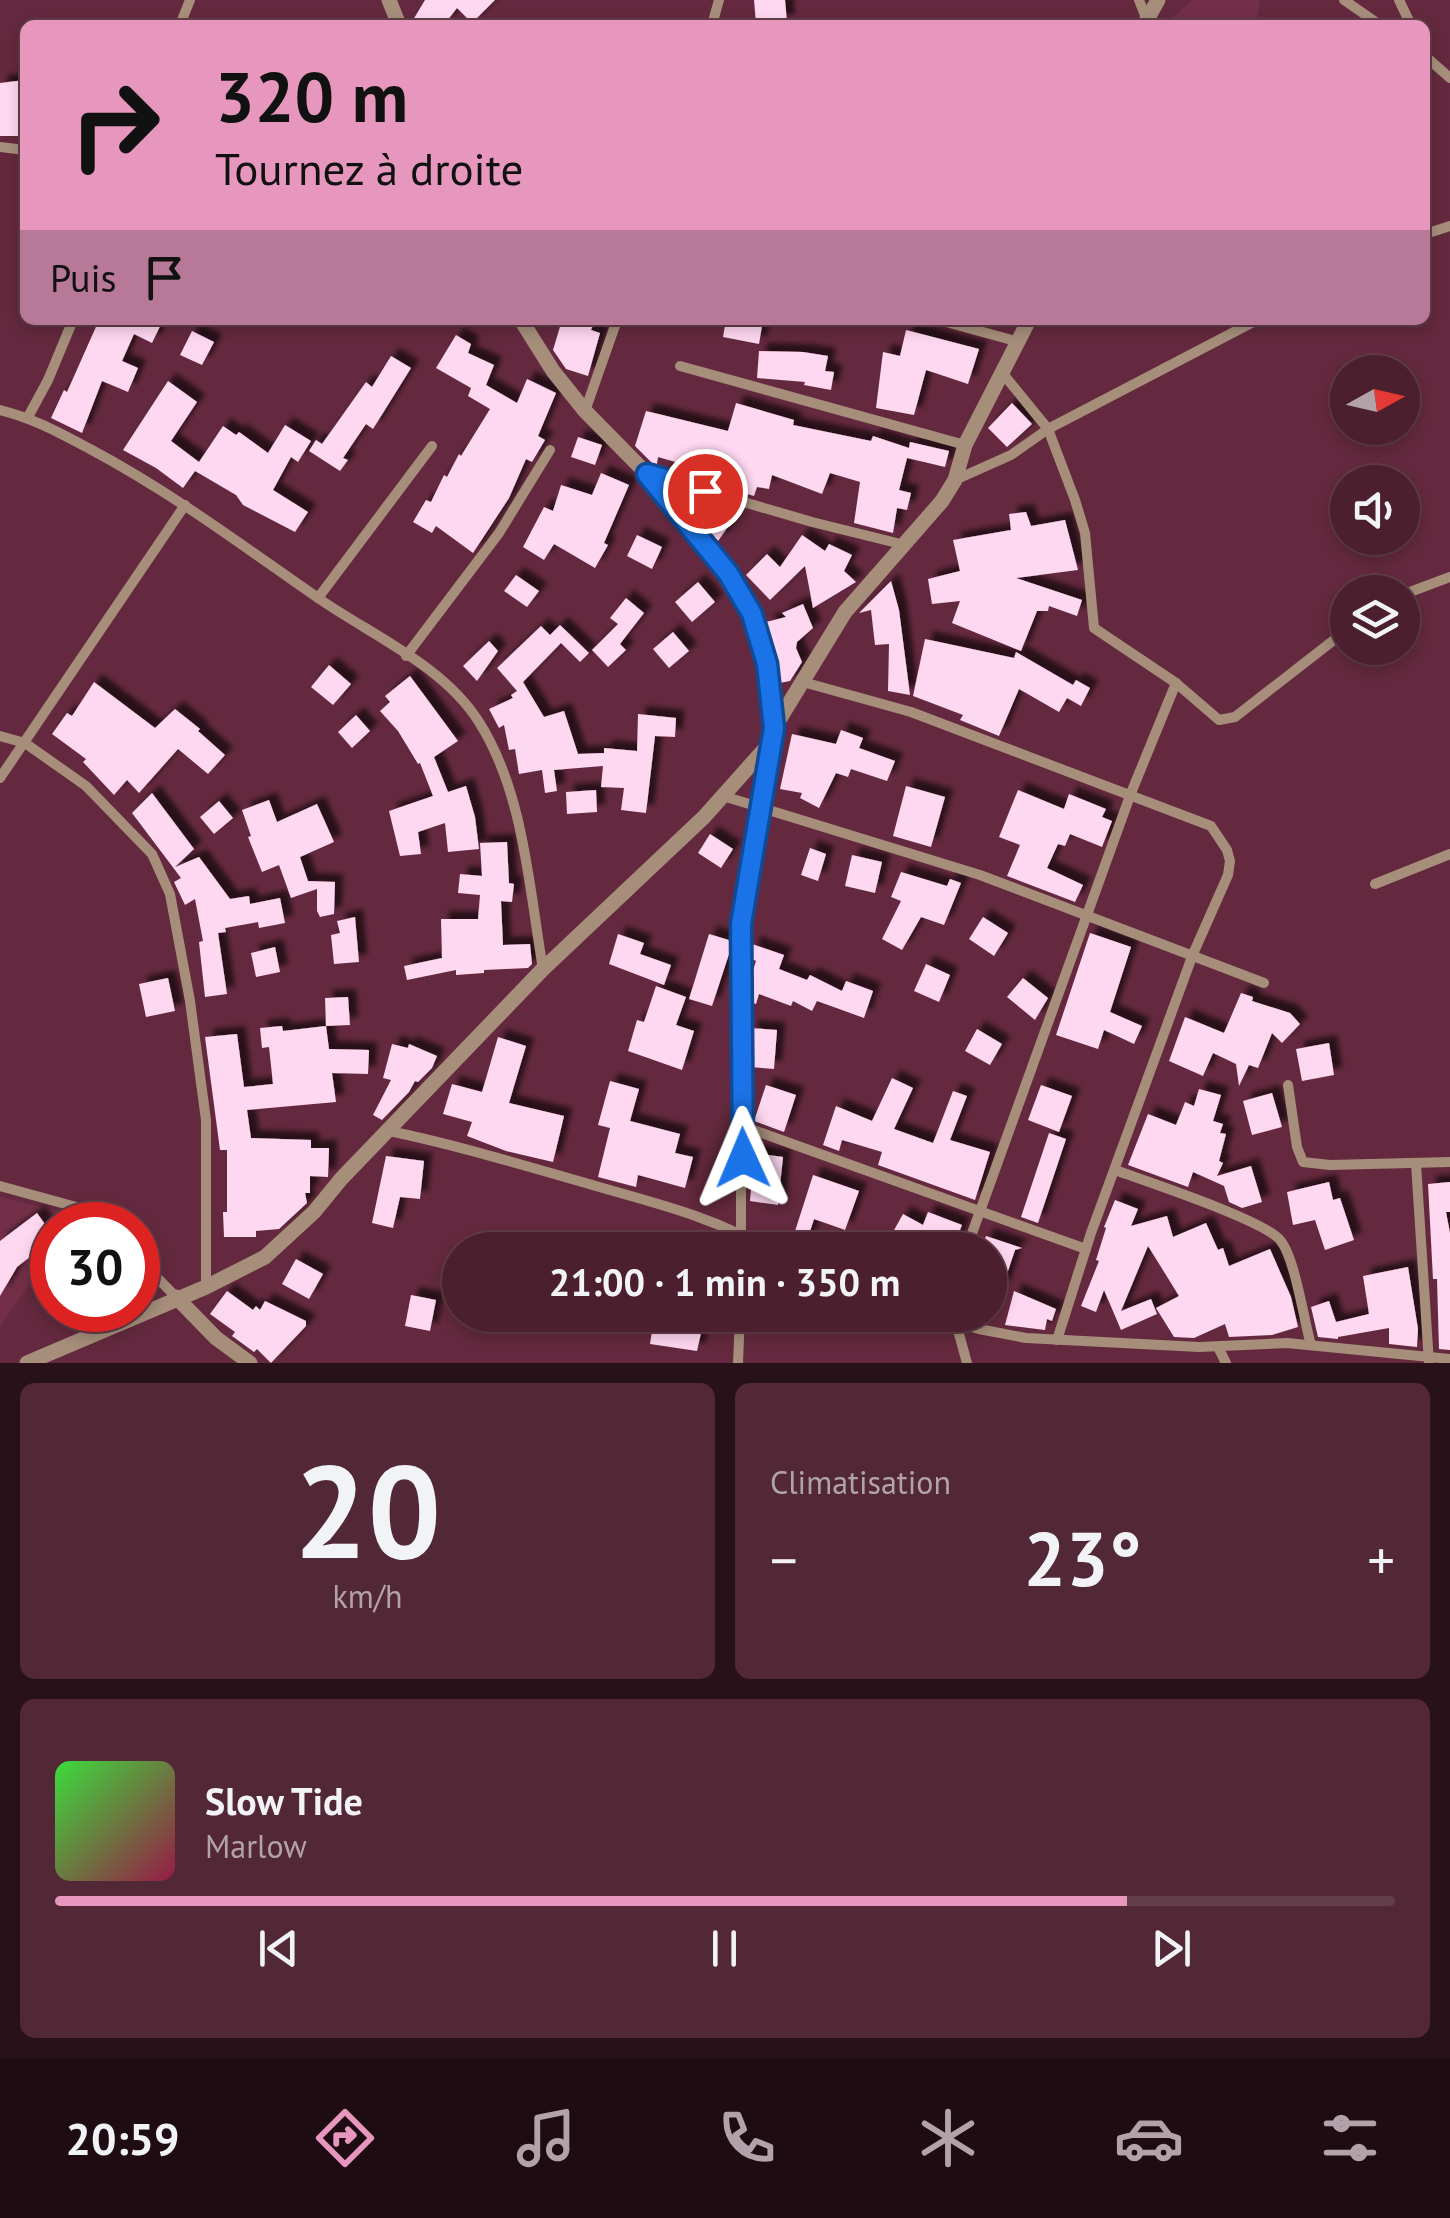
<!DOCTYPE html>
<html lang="fr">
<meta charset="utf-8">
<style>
:root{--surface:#4b1f2e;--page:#522736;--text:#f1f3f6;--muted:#b2a2aa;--line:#623d4a;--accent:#e797bd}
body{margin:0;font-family:"PT Sans",sans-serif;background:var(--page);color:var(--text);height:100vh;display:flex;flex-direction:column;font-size:38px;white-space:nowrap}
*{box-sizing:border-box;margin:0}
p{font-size:32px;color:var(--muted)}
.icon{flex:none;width:55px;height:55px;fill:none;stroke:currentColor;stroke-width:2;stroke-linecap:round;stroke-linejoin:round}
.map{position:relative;height:1363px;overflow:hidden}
.side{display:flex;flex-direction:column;gap:20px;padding:20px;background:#291119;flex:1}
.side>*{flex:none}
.guide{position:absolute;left:20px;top:20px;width:1410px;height:305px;border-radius:15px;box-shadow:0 5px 15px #0003,0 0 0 2px var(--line);background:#e797bd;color:#111;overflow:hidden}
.needle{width:65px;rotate:82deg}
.tools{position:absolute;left:1330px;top:355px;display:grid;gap:20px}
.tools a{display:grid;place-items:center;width:90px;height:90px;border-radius:50%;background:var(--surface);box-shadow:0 5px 15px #0003,0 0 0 2px var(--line);font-size:50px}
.speed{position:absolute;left:30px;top:1202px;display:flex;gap:20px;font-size:50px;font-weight:700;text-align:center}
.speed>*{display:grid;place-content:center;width:130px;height:130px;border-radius:50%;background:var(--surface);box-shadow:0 5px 15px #0003,0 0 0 2px var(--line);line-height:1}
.speed .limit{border:15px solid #d22;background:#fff;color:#111}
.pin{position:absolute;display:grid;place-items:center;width:85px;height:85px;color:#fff;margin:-42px;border:5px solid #fff;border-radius:50%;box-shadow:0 2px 10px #0007}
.me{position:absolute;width:110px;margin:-55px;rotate:359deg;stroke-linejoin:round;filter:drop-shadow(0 0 8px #0008)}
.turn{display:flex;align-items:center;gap:35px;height:210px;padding:0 30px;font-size:45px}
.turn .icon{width:130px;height:130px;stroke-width:2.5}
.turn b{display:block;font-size:70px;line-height:85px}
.then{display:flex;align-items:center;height:95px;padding:0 30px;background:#0003;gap:20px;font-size:38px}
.big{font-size:75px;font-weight:700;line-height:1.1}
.side .widget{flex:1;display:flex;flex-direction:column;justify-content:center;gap:15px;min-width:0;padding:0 35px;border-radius:15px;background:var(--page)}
.side .dial{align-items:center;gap:0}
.dial b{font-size:130px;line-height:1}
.song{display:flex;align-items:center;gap:30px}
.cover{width:120px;height:120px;border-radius:15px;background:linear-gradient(135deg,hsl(120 70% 55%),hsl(340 70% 35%))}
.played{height:10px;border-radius:5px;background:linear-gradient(90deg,var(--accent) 80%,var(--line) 80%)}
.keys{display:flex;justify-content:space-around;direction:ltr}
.heat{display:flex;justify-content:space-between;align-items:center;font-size:55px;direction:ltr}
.side .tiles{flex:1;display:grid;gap:20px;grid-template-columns:1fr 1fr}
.widget:last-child{grid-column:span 2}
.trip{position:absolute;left:442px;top:1232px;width:565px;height:100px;border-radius:50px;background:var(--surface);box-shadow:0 5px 15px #0003,0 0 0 2px var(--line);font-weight:700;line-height:100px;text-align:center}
.menu{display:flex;height:160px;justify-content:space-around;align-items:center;background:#1e0c12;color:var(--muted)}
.menu .icon{width:70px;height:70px}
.menu .on{color:var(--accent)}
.menu b{font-size:45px;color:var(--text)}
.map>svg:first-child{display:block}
.built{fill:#722f47}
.building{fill:#fed7f0;filter:url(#shadow)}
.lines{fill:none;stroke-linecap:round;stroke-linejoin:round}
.minor{stroke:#a68e7b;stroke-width:10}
.tertiary{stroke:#a68e7b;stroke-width:15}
.route-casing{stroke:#114b97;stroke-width:25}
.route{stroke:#1a73e8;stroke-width:18}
</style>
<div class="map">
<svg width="1450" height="1363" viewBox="0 0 1450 1363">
<defs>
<filter id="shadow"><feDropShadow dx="8" dy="-8" stdDeviation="2.5" flood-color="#0009"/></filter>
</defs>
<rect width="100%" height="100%" fill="#64293e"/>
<!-- built -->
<g class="built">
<polygon points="1192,0 1260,0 1256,25 1165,25"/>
<polygon points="0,1197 79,1216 72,1225 52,1225 52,1253 0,1326"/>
</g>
<!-- building -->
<g class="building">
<polygon points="425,0 495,0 472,23 457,8 444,25 410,25"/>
<polygon points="754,0 785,0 787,22 756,24"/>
<polygon points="25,80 25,136 0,136 0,83"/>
<polygon points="99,320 163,320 152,343 134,334 122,361 138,368 128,392 102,381 82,433 51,418 64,390 67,392"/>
<polygon points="562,320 595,320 591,330 600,333 588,376 566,369 553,350"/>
<polygon points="726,320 763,320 759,344 723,337"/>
<polygon points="906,330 979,349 968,384 926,370 914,415 876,408 883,352 900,356"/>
<polygon points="192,331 214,342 202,365 180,355"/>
<polygon points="456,335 471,344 468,353 494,365 486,385 517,403 527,379 556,393 538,436 545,440 532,462 526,459 509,498 473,553 436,526 432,533 413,522 426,500 431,502 444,475 447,477 459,454 461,456 490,409 468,396 471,388 436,368"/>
<polygon points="759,351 803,352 828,356 825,371 834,372 831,390 804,385 805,382 757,378"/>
<polygon points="391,356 411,368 373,429 366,424 343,458 348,460 340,471 309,451 316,440 322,444 366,382 372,387"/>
<polygon points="168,381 197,402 171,441 199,462 223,426 236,435 239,432 268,453 285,425 311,441 298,462 291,457 273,490 308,512 295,532 243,505 236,495 195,471 183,488 156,468 123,450"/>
<polygon points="736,403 794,420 793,425 871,441 873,436 909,448 910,442 949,451 945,467 907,458 899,490 911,493 907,510 897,508 893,533 854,523 860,482 830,473 822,494 772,475 769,489 757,487 754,496 707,482 710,472 658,457 657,464 652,463 635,446 646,411 728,431"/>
<polygon points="1012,403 1032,424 1007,447 988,428"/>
<polygon points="578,437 602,445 595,465 571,457"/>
<polygon points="601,473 629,485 604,543 608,545 595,568 554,544 544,560 523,547 544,507 553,511 561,485 592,495"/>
<polygon points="705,507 730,524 718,541 698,518"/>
<polygon points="1026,512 1031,526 1065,520 1078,570 1016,578 1082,600 1077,616 1049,606 1048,611 1037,611 1021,651 952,623 960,601 932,604 928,579 960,571 953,540 1011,530 1009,514"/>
<polygon points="637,535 662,547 652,569 627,556"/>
<polygon points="802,535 825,551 829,544 852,555 844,571 856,582 813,608 805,566 770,600 746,575 767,554 780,567"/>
<polygon points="516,575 539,591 527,607 504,591"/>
<polygon points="891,581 899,610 910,695 888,691 889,644 875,645 871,610 859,613"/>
<polygon points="698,582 715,602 692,622 675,602"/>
<polygon points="626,598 644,613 620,644 626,650 608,667 592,650 618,624 610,618"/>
<polygon points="803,604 813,628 797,642 796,648 802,662 790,681 780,683 778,661 766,622 786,617 782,613"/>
<polygon points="560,625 589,653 580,662 561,643 523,682 544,717 564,711 578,754 604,753 604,748 637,751 638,714 676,718 675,737 655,736 646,813 621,810 624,788 601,787 603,766 554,770 557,791 545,793 542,770 519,774 515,749 509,750 504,725 499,728 489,709 513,698 511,695 517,691 497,668 541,626 550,635"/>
<polygon points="673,632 689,651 669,668 653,649"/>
<polygon points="925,639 1014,658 1016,652 1073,685 1076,680 1090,688 1081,706 1067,698 1059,712 1019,689 999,736 960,720 963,715 913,696"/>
<polygon points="489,641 498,651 477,681 463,666"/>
<polygon points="329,665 351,684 333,705 311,687"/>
<polygon points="410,676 458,741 434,757 448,792 466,786 475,817 479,849 448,852 445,823 418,832 421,854 400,856 389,811 433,796 420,763 418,764 398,731 380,711 390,702 385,696"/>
<polygon points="94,682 155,728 175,709 200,729 198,731 225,755 208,774 178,749 139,793 127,780 114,795 83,762 86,759 52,734 67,713 72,716"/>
<polygon points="356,715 370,731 352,748 338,732"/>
<polygon points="841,730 863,738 859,748 895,761 887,781 851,769 848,777 836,773 819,808 800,798 802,793 780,789 792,734 836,744"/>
<polygon points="906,786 945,797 931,847 893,836"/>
<polygon points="596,790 597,812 567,814 566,792"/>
<polygon points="1018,790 1064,809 1069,794 1106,809 1102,817 1112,821 1102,847 1070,834 1065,846 1058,844 1047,868 1083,885 1075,902 1007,876 1020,845 999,837"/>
<polygon points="152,793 194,849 175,867 199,857 230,899 249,896 250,904 280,898 285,923 259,928 258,922 225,928 226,932 218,933 227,994 205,997 199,942 203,941 195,899 185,905 174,882 181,878 132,813"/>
<polygon points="269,800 277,822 317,804 334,842 300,857 308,881 335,882 334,914 320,917 317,911 317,889 291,898 279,865 262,872 248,837 251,836 242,810"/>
<polygon points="219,801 233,818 214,834 200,817"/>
<polygon points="710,834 733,849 721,868 698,853"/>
<polygon points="507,842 509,883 514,884 512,902 501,901 503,945 530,944 532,964 528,968 484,970 484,973 456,975 456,970 407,980 404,966 442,958 441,919 478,919 480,895 458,893 460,874 482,876 480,843"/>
<polygon points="810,848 826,854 818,881 801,875"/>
<polygon points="852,855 882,862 875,893 845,886"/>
<polygon points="901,872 947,886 950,879 961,883 944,925 921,917 902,950 882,939 901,901 891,897"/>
<polygon points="355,917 359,962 334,964 331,935 340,933 337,921"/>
<polygon points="983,917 1008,933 994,956 969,939"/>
<polygon points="1090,933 1131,947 1110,1012 1142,1026 1134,1044 1104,1030 1098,1049 1056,1035"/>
<polygon points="618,934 644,943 640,954 671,965 664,985 609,964"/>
<polygon points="709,934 732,941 732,952 730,951 712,1006 689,999"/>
<polygon points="752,944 784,955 779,969 807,980 810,975 842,991 846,981 873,991 864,1018 817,1001 812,1011 793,1001 791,1006 759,994 756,1004 750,1002 750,980 756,961 750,958"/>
<polygon points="275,947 280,972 256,977 251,953"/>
<polygon points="926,964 950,975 939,1002 914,991"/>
<polygon points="168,978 175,1011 146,1017 139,984"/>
<polygon points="1023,978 1048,998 1035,1020 1007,997"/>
<polygon points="656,986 686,997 676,1025 694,1031 682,1070 628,1051 637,1020 644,1022"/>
<polygon points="1241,993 1253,997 1252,1001 1290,1013 1300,1024 1282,1043 1272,1033 1258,1068 1249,1065 1239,1086 1236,1064 1213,1053 1203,1076 1169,1061 1185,1017 1224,1033"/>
<polygon points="348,997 350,1025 326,1026 325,998"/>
<polygon points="282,1026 283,1031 326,1026 329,1049 369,1050 368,1074 332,1073 336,1102 247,1110 251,1138 311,1140 311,1148 329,1148 328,1177 310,1176 310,1193 305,1193 307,1203 279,1229 256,1231 256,1237 224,1237 223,1212 227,1212 227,1150 220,1150 205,1037 237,1034 244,1087 273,1084 269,1047 262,1048 260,1028"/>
<polygon points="750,1028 777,1030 774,1069 750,1067"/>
<polygon points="977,1029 1002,1044 990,1065 965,1051"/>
<polygon points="498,1037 526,1046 509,1103 564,1116 553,1162 506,1151 467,1136 472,1122 443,1114 452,1084 482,1092"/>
<polygon points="1329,1043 1334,1075 1302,1081 1296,1049"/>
<polygon points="392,1044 408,1048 409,1044 437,1056 432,1068 418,1082 415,1081 409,1092 382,1120 373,1115 391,1080 383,1078"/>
<polygon points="892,1078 913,1088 894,1129 933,1143 953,1091 967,1096 950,1140 990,1152 975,1200 878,1165 882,1152 842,1140 839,1151 823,1145 836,1106 872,1121"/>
<polygon points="610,1081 639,1089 630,1121 680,1134 675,1153 693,1157 685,1188 638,1175 636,1187 598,1177 610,1128 598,1125"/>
<polygon points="766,1085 796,1095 784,1132 754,1121"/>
<polygon points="1041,1085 1072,1096 1059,1132 1028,1120"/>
<polygon points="1199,1089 1221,1095 1213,1121 1223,1124 1220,1133 1226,1134 1219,1161 1223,1163 1217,1176 1251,1166 1262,1202 1242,1208 1229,1202 1224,1186 1193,1172 1188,1187 1128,1165 1148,1114 1176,1125 1185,1102 1194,1106"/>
<polygon points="1272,1093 1282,1127 1252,1135 1243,1101"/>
<polygon points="1049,1133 1066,1139 1038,1223 1021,1217"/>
<polygon points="754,1153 783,1157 778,1205 750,1201"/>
<polygon points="386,1156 424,1161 420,1199 400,1197 393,1228 372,1223"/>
<polygon points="813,1175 859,1191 845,1230 814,1219 804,1250 789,1250"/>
<polygon points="1329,1182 1333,1200 1340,1198 1354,1240 1325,1250 1315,1220 1293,1225 1287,1192"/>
<polygon points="1450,1182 1450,1212 1446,1212 1450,1233 1450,1350 1439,1349 1437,1279 1433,1279 1428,1184"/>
<polygon points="1115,1200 1138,1209 1131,1226 1167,1216 1173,1237 1206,1223 1218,1250 1223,1248 1229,1266 1270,1249 1291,1297 1298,1327 1272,1335 1229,1337 1225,1324 1194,1338 1174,1337 1156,1308 1179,1296 1148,1246 1121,1311 1151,1299 1157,1314 1121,1330 1104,1290 1096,1312 1081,1306 1099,1261 1096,1260 1106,1228 1104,1227"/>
<polygon points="928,1212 962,1225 952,1250 905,1250 909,1241 893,1232 903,1214 923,1225"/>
<polygon points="37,1213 52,1234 52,1240 17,1267 0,1296 0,1241"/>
<polygon points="986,1236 1022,1248 1015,1250 1002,1289 990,1284 990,1250 981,1250"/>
<polygon points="296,1259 323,1274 309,1299 282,1284"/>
<polygon points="1408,1267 1418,1329 1417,1347 1389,1344 1389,1328 1338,1337 1338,1339 1318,1337 1311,1307 1329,1301 1336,1322 1369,1314 1363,1276"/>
<polygon points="227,1291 253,1310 256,1306 260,1310 265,1301 306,1321 306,1326 271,1363 257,1349 254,1352 232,1336 235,1332 210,1314"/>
<polygon points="1014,1291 1056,1309 1052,1321 1047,1319 1045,1330 1005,1325"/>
<polygon points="411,1295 436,1300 430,1331 405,1326"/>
<polygon points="665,1315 705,1315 697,1351 650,1344 652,1331 660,1332"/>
</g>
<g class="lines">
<!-- minor -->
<g class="minor">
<polyline points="1139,0 1146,18"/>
<polyline points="1344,0 1380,25"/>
<polyline points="1399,0 1411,25"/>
<polyline points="180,25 190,0"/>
<polyline points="712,25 719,0"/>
<polyline points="1425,56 1450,78"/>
<polyline points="0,147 25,150"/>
<polyline points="1425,234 1450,226"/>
<polyline points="939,320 1019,342"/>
<polyline points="680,366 965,445"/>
<polyline points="1004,375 1048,429 1075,500 1085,533 1094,628 1176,683 1219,720 1235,717 1348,629"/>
<path d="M 0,410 C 33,418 60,433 90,449 C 171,492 243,546 318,598 C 371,635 443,665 479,722 C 524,793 529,888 543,969"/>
<polyline points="585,411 617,320"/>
<polyline points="28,417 48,380 73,320"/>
<polyline points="648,474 812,522 905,545"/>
<polyline points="955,480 1011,455 1048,429 1257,320"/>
<polyline points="1402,595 1450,577"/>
<polyline points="318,598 432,446"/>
<polyline points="406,656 499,533 550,450"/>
<polyline points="803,682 911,712 1211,826 1227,850 1230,861 1228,875 1193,954 1091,1233 1057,1340"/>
<polyline points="0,736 25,743 86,786 152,854 170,894 190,1001 206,1120 206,1287"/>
<polyline points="0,778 185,505"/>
<polyline points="723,796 980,875 1264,983"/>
<polyline points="1375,884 1450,854"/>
<polyline points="1288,1085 1297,1147 1303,1162 1330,1165 1450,1162"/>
<polyline points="742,1126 1086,1249"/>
<path d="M 389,1131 C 457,1145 522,1165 589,1184 C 650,1202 714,1216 768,1250"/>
<polyline points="1416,1164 1429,1363"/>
<path d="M 1115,1170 C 1145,1181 1264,1220 1280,1240 C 1295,1257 1304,1321 1311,1345"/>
<polyline points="0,1186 80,1208 105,1225"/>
<polyline points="741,1250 741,924 771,744"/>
<polyline points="966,1250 1131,793 1176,683"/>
<polyline points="138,1258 176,1297"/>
<polyline points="931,1315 979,1329 1026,1338 1199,1347 1287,1343 1450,1359"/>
<polyline points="956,1323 967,1363"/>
<polyline points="1218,1347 1226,1363"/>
<polyline points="738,1363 740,1315"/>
</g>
<!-- tertiary -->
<g class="tertiary">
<polyline points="389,0 399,25"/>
<polyline points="1144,25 1158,0"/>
<polyline points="774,728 845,612 942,501 955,480 965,445 1029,320"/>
<polyline points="176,1297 216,1338 250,1363"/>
<polyline points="27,1363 206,1287 265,1257 314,1212 341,1179 543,969 704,817 771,742 774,728 767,664 752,614 728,573 647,474 585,411 553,371 521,320"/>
</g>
</g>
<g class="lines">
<!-- route casing -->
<g class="route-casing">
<polyline id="route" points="705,491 647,474 728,573 752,614 767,664 774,728 741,924 743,1158"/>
</g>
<!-- route -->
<use href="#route" class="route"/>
</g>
</svg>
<div class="tools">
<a><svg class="needle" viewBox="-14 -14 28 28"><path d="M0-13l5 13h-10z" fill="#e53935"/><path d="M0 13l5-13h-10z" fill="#b2a2aa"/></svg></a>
<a><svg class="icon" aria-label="sound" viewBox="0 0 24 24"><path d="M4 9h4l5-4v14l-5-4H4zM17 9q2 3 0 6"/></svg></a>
<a><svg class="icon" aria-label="layers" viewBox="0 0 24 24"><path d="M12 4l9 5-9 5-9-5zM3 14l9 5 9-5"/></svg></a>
</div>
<div class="speed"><div class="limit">30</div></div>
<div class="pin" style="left:705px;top:491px;background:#d93025"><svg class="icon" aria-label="arrive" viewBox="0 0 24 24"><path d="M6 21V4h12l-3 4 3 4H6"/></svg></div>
<svg class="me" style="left:743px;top:1158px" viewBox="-20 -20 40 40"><path d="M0-17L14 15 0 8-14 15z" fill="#1a73e8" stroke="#fff" stroke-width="4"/></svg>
<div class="trip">21:00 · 1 min · 350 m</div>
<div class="guide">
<div class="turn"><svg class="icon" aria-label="right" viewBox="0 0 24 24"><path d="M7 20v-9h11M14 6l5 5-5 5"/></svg><div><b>320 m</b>Tournez à droite</div></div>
<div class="then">Puis<svg class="icon" aria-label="arrive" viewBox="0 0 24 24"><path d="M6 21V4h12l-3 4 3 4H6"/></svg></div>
</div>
</div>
<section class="side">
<div class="tiles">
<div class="widget dial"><b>20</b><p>km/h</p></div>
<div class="widget"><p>Climatisation</p>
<div class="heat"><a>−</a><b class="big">23°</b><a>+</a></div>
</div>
<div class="widget">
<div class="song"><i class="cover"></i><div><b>Slow Tide</b><p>Marlow</p></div></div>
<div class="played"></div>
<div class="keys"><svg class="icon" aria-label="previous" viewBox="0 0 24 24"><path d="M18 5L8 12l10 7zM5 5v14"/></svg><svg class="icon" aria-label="pause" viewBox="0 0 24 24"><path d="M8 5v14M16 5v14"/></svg><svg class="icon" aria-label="next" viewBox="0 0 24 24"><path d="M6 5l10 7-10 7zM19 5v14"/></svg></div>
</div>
</div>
</section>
<nav class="menu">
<b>20:59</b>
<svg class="icon on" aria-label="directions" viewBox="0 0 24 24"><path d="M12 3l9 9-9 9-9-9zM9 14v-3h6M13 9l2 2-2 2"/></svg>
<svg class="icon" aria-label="music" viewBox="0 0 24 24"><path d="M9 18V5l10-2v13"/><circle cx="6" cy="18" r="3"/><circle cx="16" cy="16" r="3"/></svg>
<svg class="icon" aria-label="phone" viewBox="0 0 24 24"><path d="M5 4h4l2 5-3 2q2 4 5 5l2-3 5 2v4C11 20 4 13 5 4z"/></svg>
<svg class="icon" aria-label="climate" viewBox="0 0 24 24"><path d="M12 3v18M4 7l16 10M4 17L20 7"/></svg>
<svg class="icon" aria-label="car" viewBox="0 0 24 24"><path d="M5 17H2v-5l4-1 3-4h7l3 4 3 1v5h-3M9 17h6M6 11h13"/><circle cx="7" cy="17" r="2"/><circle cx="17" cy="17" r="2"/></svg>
<svg class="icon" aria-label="filters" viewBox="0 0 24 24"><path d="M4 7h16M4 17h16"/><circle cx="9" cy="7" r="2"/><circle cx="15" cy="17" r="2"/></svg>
</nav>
